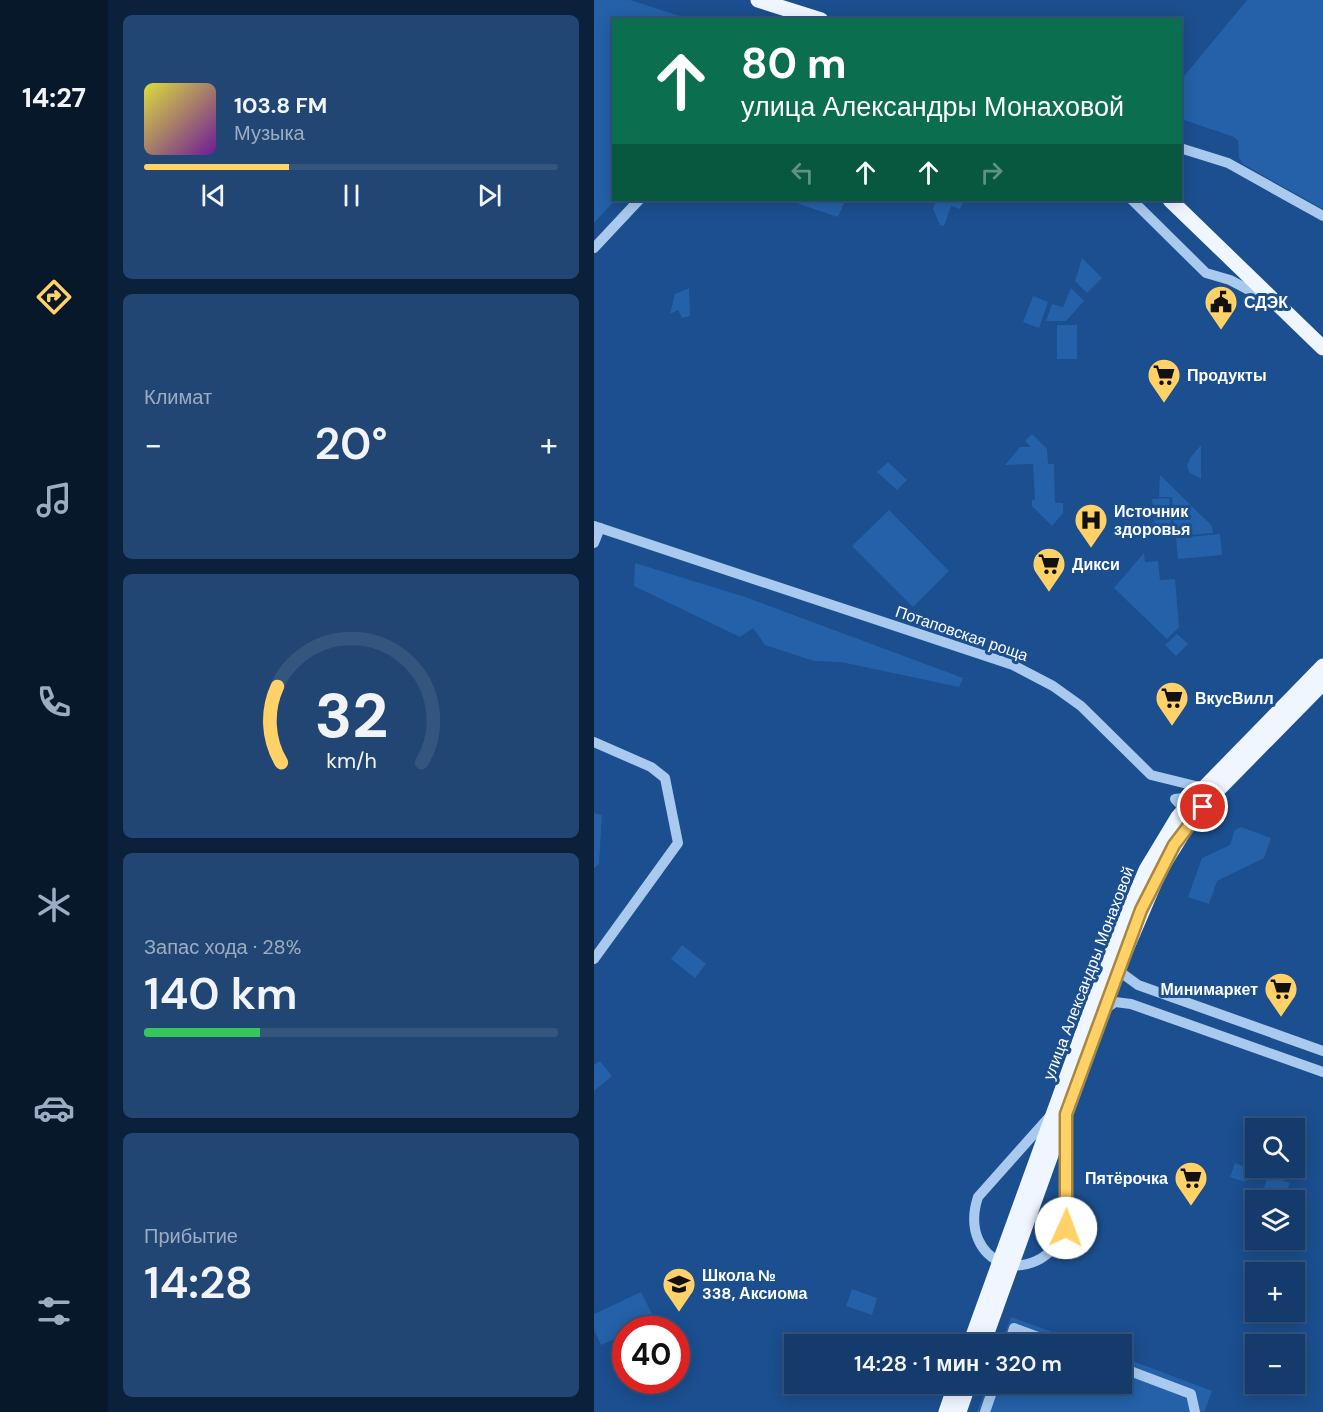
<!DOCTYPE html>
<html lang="ru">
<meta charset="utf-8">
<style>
:root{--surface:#143b6b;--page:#214673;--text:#f1f3f6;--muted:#9dadc1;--line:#33557e;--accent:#ffd166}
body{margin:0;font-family:"DM Sans",sans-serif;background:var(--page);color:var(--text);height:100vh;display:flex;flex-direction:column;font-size:22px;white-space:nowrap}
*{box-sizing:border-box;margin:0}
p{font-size:20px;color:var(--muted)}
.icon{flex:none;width:33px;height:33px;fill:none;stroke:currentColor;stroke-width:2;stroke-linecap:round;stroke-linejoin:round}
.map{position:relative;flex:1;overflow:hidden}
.sheet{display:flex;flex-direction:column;gap:15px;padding:15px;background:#0b203b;width:486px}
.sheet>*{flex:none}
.guide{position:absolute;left:18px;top:18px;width:570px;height:183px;border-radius:0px;box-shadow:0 3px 15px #0003,0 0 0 2px var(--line);background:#0b6e4f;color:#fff;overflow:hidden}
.tools{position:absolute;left:651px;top:1118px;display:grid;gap:12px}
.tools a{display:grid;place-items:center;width:60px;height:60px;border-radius:0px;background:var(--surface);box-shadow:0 3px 15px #0003,0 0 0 2px var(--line);font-size:30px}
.speed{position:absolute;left:18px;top:1316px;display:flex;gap:12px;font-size:30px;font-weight:700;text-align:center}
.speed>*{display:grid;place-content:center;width:78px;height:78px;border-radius:50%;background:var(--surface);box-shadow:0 3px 15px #0003,0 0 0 2px var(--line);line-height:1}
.speed .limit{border:9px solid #d22;background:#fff;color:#111}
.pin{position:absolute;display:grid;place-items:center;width:51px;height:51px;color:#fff;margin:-26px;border:3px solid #fff;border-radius:50%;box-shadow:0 2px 6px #0007}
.me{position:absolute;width:66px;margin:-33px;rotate:2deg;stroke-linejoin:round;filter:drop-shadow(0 0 4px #0008)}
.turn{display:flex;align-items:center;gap:21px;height:126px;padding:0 30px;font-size:27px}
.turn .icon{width:78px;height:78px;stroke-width:2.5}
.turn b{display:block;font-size:42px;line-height:51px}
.lanes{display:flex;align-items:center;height:57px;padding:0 30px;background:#0003;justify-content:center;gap:30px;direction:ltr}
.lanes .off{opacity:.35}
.big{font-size:45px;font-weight:600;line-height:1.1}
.sheet .tile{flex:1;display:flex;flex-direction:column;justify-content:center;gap:9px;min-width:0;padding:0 21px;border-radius:9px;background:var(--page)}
.sheet .dial{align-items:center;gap:0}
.dial svg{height:156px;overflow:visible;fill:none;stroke:var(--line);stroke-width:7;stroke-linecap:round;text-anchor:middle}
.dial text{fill:var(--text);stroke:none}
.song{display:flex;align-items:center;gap:18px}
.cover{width:72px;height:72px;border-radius:9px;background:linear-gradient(135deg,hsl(60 70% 55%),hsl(280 70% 35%))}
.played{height:6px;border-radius:3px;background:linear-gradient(90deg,var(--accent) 35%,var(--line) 35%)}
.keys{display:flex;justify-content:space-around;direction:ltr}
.heat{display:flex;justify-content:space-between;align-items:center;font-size:33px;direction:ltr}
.charge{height:9px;border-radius:4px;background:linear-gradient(90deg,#34c759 28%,var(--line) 0)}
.trip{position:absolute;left:190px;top:1334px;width:348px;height:60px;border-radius:0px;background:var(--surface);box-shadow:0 3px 15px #0003,0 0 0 2px var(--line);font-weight:600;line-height:60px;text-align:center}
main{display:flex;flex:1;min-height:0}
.menu{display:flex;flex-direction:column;width:108px;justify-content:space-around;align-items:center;background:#08182b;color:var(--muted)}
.menu .icon{width:42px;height:42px}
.menu .active{color:var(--accent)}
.menu b{font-size:27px;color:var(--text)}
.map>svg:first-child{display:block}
.green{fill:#2461a8}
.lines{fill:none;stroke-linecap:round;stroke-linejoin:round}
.minor{stroke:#a9c9ee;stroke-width:10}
.major{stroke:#f0f6ff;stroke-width:15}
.route-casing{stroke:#a68842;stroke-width:15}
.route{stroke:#ffd166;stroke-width:10}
.labels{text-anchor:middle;stroke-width:6;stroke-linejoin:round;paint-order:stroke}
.poi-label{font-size:16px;font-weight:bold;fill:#fff;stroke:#1b4f8f;text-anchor:start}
.street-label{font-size:16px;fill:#fff;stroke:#1b4f8f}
</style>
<main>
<nav class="menu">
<b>14:27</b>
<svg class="icon active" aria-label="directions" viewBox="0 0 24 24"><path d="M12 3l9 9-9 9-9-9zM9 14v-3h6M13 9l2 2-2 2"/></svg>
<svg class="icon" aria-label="music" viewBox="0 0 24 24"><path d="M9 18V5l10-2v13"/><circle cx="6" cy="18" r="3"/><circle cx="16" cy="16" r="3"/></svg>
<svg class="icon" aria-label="phone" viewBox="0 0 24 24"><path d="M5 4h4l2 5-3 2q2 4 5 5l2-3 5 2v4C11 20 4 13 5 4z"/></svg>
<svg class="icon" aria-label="climate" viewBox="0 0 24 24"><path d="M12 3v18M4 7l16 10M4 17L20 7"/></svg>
<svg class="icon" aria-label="car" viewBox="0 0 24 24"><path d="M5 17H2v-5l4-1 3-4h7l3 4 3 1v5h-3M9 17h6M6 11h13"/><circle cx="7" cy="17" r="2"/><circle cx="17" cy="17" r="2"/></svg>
<svg class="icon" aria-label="filters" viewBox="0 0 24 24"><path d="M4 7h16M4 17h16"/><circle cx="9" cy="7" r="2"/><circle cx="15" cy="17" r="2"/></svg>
</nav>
<section class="sheet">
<div class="tile">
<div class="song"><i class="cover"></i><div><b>103.8 FM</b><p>Музыка</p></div></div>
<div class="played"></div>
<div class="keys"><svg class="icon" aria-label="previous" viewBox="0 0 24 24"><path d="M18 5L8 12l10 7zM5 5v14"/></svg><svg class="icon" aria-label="pause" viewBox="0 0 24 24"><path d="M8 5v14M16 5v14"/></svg><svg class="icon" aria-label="next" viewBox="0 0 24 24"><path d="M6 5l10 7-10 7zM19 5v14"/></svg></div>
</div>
<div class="tile"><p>Климат</p>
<div class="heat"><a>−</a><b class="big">20°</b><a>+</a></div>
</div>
<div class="tile dial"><svg viewBox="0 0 100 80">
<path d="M14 69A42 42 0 1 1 86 69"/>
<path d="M14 69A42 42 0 0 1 12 30" stroke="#ffd166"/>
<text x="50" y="56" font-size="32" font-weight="700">32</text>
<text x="50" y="72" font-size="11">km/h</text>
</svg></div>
<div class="tile"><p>Запас хода · 28%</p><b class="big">140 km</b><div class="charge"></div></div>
<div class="tile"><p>Прибытие</p><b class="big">14:28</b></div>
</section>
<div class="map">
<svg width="729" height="1412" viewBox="0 0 729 1412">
<rect width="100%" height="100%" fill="#1b4f8f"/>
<!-- green -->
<g class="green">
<polygon points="0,0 36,0 95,19 20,20 21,200 0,223"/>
<polygon points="653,0 729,0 729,209 649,164 645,158 644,141 640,137 590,120 587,115 587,80"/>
<polygon points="205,200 234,200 250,203 244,217 205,204"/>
<polygon points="342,200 370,200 366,209 357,206 350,226 346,225 339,209"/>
<polygon points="488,258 508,278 493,293 481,281"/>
<polygon points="95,288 96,316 88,318 84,310 76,314 81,294"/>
<polygon points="477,288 490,301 472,321 452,321 458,304 469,307"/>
<polygon points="439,296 454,302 445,328 429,322"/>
<rect x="463" y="325" width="20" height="34"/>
<polygon points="438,434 453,449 454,464 460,464 461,503 469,503 469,513 458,526 438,506 438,500 441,500 439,464 411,465 426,447 437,447 431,441"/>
<polygon points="607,445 607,479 596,473 593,466 596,458"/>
<polygon points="294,462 313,480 303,490 283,472"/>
<polygon points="566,475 618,526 619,533 581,536 578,497 565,497"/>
<polygon points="575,498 578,534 562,536 558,499"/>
<polygon points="295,510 355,571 319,607 258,546"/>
<polygon points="626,534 628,555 584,559 582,538"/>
<polygon points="550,553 551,562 564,561 566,580 581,579 585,627 573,639 520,588"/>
<polygon points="41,563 151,597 369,678 365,687 247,662 220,661 171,645 159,628 146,637 40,586"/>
<polygon points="583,634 594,644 582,656 571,645"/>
<polygon points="0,813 8,815 5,864 0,868"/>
<polygon points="647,827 677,838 670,858 623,881 615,904 594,897 608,858 636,845 641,830"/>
<polygon points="88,945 112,964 101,978 77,959"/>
<polygon points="6,1061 18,1076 0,1091 0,1065"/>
<polygon points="641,1163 656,1169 651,1182 636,1177"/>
<polygon points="674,1175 696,1183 691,1196 670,1188"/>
<polygon points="258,1289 283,1298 278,1315 252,1306"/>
<polygon points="47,1292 61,1320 42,1329 32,1329 31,1334 7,1345 0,1330 0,1314"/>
<polygon points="417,1317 491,1344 407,1344"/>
<polygon points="528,1357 618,1391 610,1412 383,1412 394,1383 528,1383"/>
</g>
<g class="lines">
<!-- minor -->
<g class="minor">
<polyline points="586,148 634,163 729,216"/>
<polyline points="538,200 612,273 636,280 672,299"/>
<polyline points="0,248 45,200"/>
<polyline points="0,526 419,665 459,686 487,706 557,775 614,789"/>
<polyline points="0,543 6,528"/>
<polyline points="0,742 57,767 71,778 84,843 0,959"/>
<polyline points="594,813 581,799 605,796"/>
<polyline points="525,966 529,974 544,985 729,1051"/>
<polyline points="510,1010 521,1002 537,1004 729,1072"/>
<path d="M 457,1115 L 384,1197 C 362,1264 442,1295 472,1228 L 472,1120"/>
<polyline points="415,1344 420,1328 463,1344"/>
<polyline points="528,1368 597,1394 601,1412"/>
<polyline points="391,1412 401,1383"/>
</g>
<!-- major -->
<g class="major">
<polyline points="164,0 227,20"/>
<polyline points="576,200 729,348"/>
<polyline points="376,1344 522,941 552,870 584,817 605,793 729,666"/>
<polyline points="389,1344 525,966 566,870 595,823 615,799 729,683"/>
<polyline points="352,1412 362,1383"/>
<polyline points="365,1412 375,1383"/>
</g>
</g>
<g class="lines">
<!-- route casing -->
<g class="route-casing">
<polyline id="route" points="472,1228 472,1114 547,910 580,845 609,807"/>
</g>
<!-- route -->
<use href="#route" class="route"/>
</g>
<!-- icons -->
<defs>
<g id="civic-pin" transform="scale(1.725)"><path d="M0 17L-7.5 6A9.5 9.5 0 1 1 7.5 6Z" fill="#ffd166" stroke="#1b4f8f"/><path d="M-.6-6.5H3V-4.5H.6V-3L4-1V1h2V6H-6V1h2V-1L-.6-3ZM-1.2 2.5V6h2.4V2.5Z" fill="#111"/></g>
<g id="supermarket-pin" transform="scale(1.725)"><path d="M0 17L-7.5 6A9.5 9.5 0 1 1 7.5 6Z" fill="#ffd166" stroke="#1b4f8f"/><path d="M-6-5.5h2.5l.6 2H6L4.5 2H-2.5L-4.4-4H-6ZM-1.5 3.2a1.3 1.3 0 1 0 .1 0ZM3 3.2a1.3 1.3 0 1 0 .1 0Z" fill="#111"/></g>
<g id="hospital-pin" transform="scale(1.725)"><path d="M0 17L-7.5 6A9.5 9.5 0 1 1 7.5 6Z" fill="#ffd166" stroke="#1b4f8f"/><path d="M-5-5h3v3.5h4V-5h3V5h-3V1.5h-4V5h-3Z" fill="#111"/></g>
<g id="school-pin" transform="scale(1.725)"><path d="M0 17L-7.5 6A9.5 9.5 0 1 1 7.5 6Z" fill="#ffd166" stroke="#1b4f8f"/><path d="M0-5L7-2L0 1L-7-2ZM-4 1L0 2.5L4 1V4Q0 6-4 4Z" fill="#111"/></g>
</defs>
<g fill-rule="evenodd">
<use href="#civic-pin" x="627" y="302"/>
<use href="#supermarket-pin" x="570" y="375"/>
<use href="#hospital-pin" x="497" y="520"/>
<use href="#supermarket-pin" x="455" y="564"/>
<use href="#supermarket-pin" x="578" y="698"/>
<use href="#supermarket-pin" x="687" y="989"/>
<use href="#supermarket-pin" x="597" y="1178"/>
<use href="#school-pin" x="85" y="1284"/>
</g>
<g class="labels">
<!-- poi labels -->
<g class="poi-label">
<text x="650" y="308">СДЭК</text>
<text x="593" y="381">Продукты</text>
<text x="520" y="517">Источник<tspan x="520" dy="18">здоровья</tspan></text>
<text x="478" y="570">Дикси</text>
<text x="601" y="704">ВкусВилл</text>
<text x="664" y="995" text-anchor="end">Минимаркет</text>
<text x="574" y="1184" text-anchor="end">Пятёрочка</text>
<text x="108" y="1281">Школа №<tspan x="108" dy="18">338, Аксиома</tspan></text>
</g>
<!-- street labels -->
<g class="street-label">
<text transform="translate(368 633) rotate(19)" y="6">Потаповская роща</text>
<text transform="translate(494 973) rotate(-69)" y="6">улица Александры Монаховой</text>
</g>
</g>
</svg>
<div class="tools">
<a><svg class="icon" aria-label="search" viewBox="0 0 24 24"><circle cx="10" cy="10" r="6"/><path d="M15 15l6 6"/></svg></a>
<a><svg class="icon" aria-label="layers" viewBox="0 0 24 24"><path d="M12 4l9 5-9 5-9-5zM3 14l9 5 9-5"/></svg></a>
<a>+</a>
<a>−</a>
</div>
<div class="speed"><div class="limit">40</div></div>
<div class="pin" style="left:609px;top:807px;background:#d93025"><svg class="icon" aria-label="arrive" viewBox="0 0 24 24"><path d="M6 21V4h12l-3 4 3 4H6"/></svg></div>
<svg class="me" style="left:472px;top:1228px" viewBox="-20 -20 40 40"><circle r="19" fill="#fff"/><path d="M0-13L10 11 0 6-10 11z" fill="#ffd166"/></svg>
<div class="trip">14:28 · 1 мин · 320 m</div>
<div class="guide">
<div class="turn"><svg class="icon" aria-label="ahead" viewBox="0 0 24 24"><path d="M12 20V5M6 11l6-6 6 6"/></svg><div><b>80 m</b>улица Александры Монаховой</div></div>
<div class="lanes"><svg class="icon off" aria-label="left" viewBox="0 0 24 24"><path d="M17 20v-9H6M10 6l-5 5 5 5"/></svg><svg class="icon" aria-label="ahead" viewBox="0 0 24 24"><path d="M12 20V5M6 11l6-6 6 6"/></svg><svg class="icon" aria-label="ahead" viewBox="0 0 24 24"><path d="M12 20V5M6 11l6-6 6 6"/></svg><svg class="icon off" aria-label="right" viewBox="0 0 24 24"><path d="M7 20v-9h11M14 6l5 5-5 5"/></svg></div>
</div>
</div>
</main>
